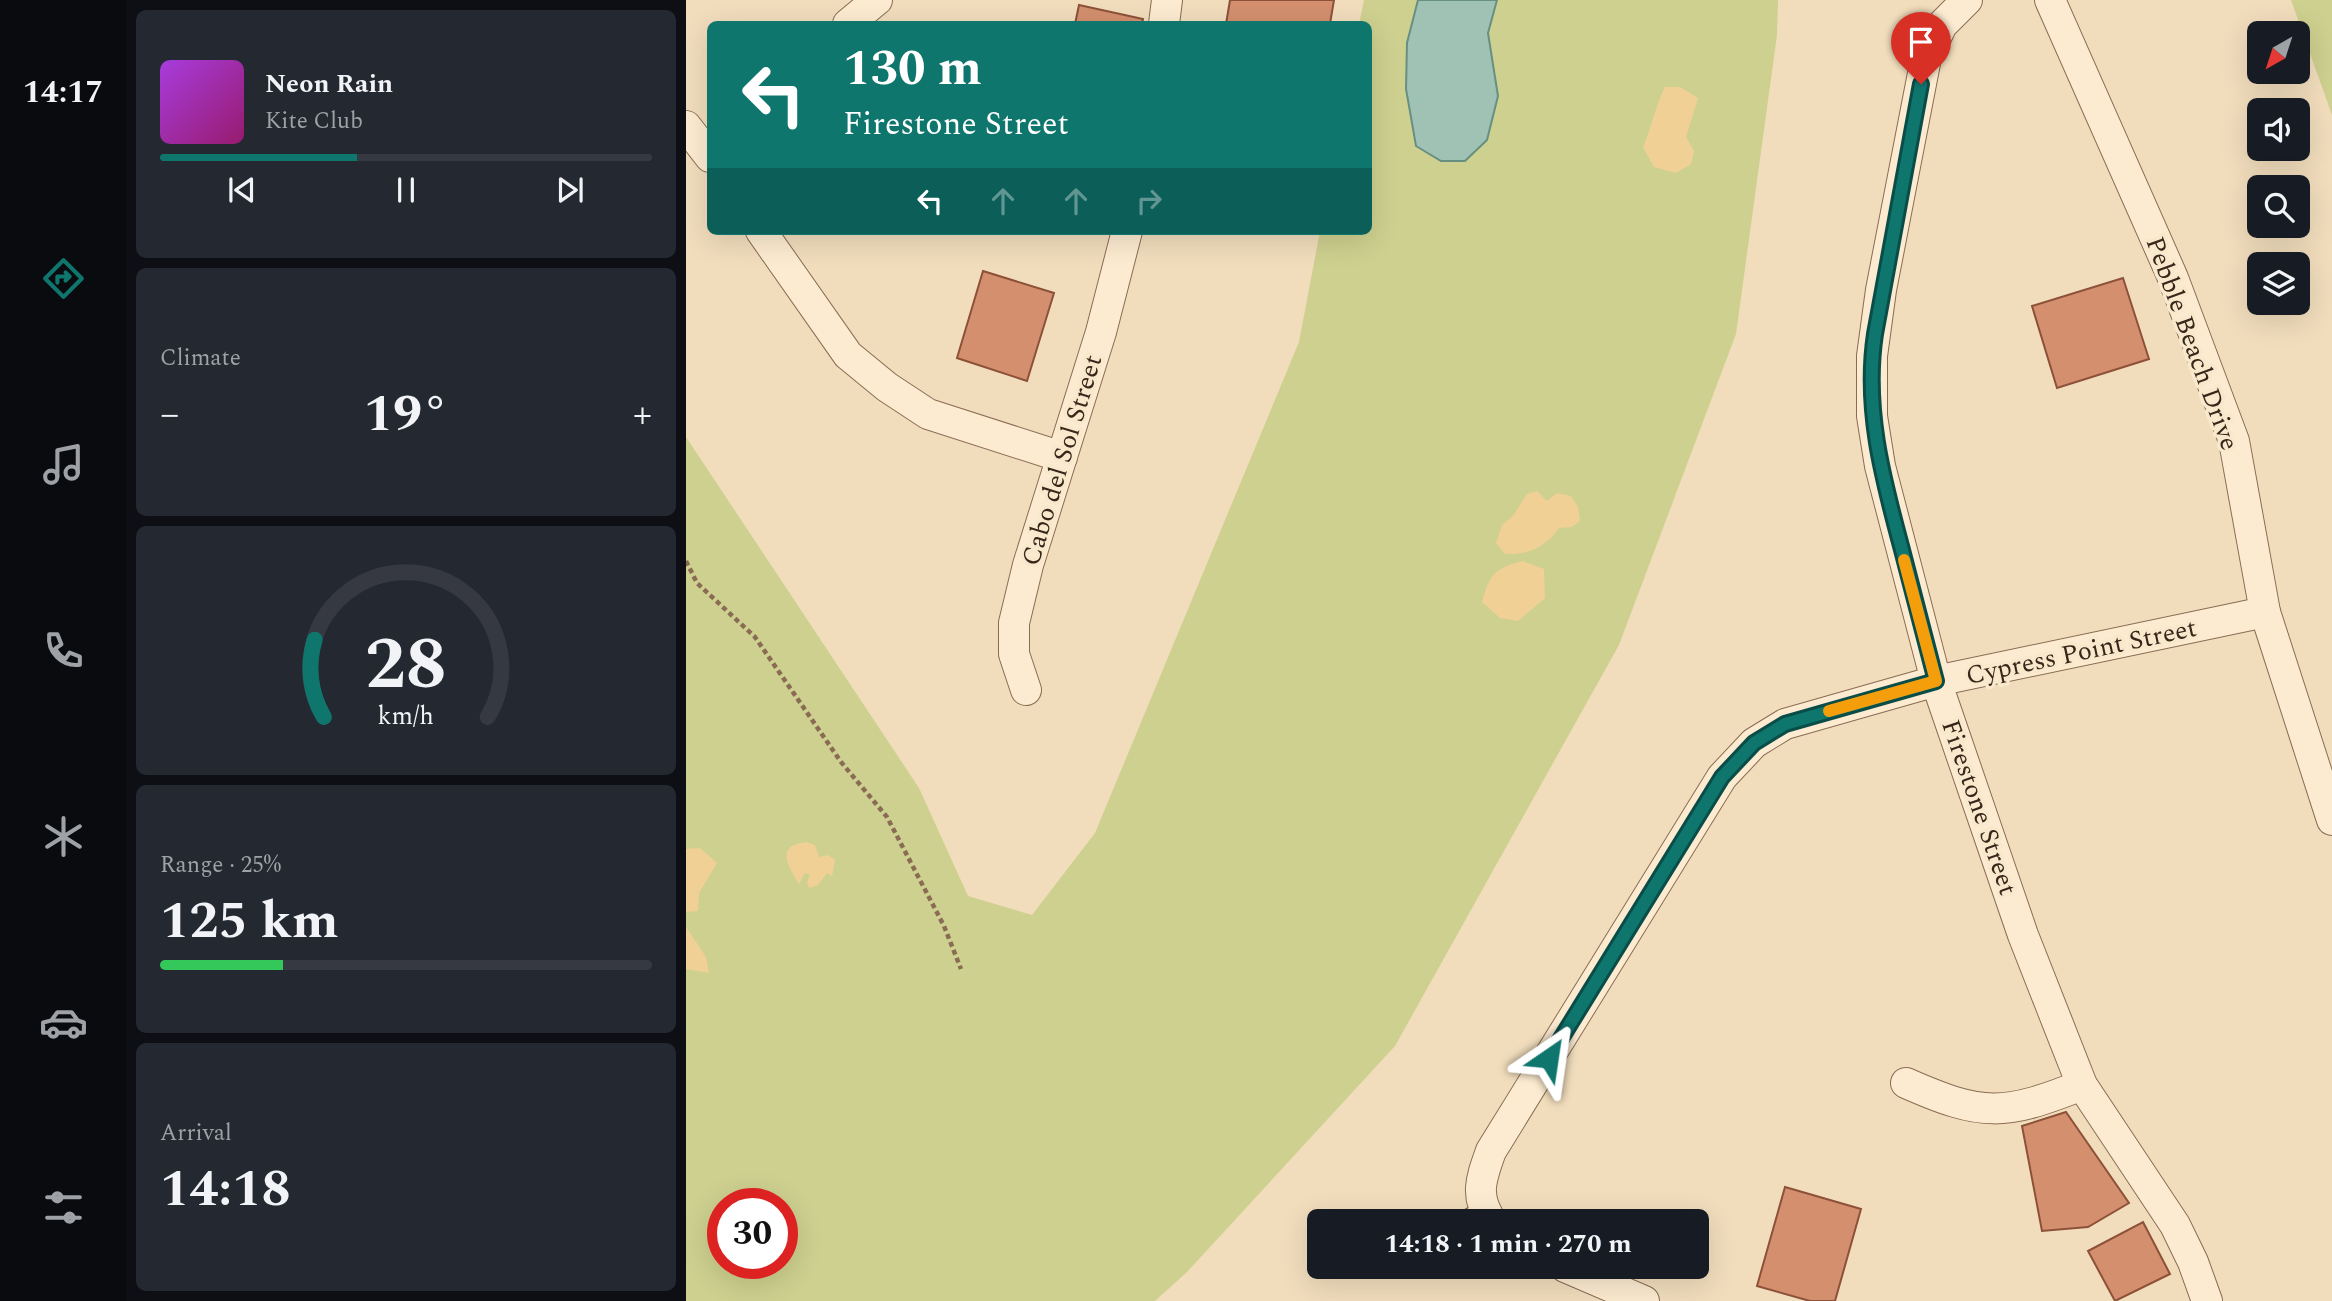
<!DOCTYPE html>
<meta charset="utf-8">
<style>
:root{--surface:#171b24;--page:#242831;--text:#f1f3f6;--muted:#9ea1a6;--line:#363941;--accent:#0f766e}
body{margin:0;font-family:Spectral,serif;background:var(--page);color:var(--text);height:100vh;display:flex;flex-direction:column;font-size:26px;white-space:nowrap}
*{box-sizing:border-box;margin:0}
p{font-size:23px;color:var(--muted)}
.icon{flex:none;width:38px;height:38px;fill:none;stroke:currentColor;stroke-width:2;stroke-linecap:round;stroke-linejoin:round}
.map{position:relative;flex:1;overflow:hidden}
.drawer{display:flex;flex-direction:column;gap:10px;padding:10px;background:#0d0f14;width:560px}
.drawer>*{flex:none}
.top-card{position:absolute;left:21px;top:21px;width:665px;height:214px;border-radius:10px;box-shadow:0 7px 28px #0002;background:#0f766e;color:#fff;overflow:hidden}
.needle{width:46px;rotate:219deg}
.fabs{position:absolute;left:1561px;top:21px;display:grid;gap:14px}
.fabs a{display:grid;place-items:center;width:63px;height:63px;border-radius:10px;background:var(--surface);box-shadow:0 7px 28px #0002;font-size:35px}
.speed{position:absolute;left:21px;top:1188px;display:flex;gap:14px;font-size:35px;font-weight:700;text-align:center}
.speed>*{display:grid;place-content:center;width:91px;height:91px;border-radius:50%;background:var(--surface);box-shadow:0 7px 28px #0002;line-height:1}
.speed .limit{border:10px solid #d22;background:#fff;color:#111}
.pin{position:absolute;display:grid;place-items:center;width:60px;height:60px;color:#fff;margin:-72px -30px;border-radius:50% 50% 50% 0;rotate:-45deg;box-shadow:0 0 7px #0007}
.pin .icon{rotate:45deg}
.me{position:absolute;width:77px;margin:-38px;rotate:32deg;stroke-linejoin:round;filter:drop-shadow(0 0 5px #0008)}
.turn{display:flex;align-items:center;gap:24px;height:147px;padding:0 21px;font-size:32px}
.turn .icon{width:91px;height:91px;stroke-width:2.5}
.turn b{display:block;font-size:49px;line-height:60px}
.lanes{display:flex;align-items:center;height:66px;padding:0 21px;background:#0003;justify-content:center;gap:35px;direction:ltr}
.lanes .off{opacity:.35}
.big{font-size:52px;font-weight:700;line-height:1.1}
.drawer .widget{flex:1;display:flex;flex-direction:column;justify-content:center;gap:10px;min-width:0;padding:0 24px;border-radius:10px;background:var(--page)}
.drawer .dial{align-items:center;gap:0}
.dial svg{height:182px;overflow:visible;fill:none;stroke:var(--line);stroke-width:7;stroke-linecap:round;text-anchor:middle}
.dial text{fill:var(--text);stroke:none}
.song{display:flex;align-items:center;gap:21px}
.cover{width:84px;height:84px;border-radius:10px;background:linear-gradient(135deg,hsl(280 70% 55%),hsl(320 70% 35%))}
.played{height:7px;border-radius:4px;background:linear-gradient(90deg,var(--accent) 40%,var(--line) 40%)}
.keys{display:flex;justify-content:space-around;direction:ltr}
.heat{display:flex;justify-content:space-between;align-items:center;font-size:38px;direction:ltr}
.charge{height:10px;border-radius:5px;background:linear-gradient(90deg,#34c759 25%,var(--line) 0)}
.trip{position:absolute;left:621px;top:1209px;width:402px;height:70px;border-radius:10px;background:var(--surface);box-shadow:0 7px 28px #0002;font-weight:700;line-height:70px;text-align:center}
main{display:flex;flex:1;min-height:0}
.tab-bar{display:flex;flex-direction:column;width:126px;justify-content:space-around;align-items:center;background:#090b0e;color:var(--muted)}
.tab-bar .icon{width:49px;height:49px}
.tab-bar .current{color:var(--accent)}
.tab-bar b{font-size:32px;color:var(--text)}
.map>svg:first-child{display:block}
.green{fill:#ced08f;fill-rule:evenodd}
.sand{fill:#f1d096}
.water{fill:#a0c2b5;stroke:#679082;stroke-width:2}
.building{fill:#d38f6e;stroke:#8c5138;stroke-width:2}
.lines{fill:none;stroke-linecap:round;stroke-linejoin:round}
.lane-casing{stroke:#8a6c54;stroke-width:17}
.street-casing{stroke:#8a6c54;stroke-width:32}
.path{stroke:#8a6c54;stroke-width:4.5;stroke-dasharray:5 3.5;stroke-linecap:butt}
.lane{stroke:#fcebd0;stroke-width:14}
.street{stroke:#fcebd0;stroke-width:30}
.route-casing{stroke:#0a4d48;stroke-width:18}
.route{stroke:#0f766e;stroke-width:12}
.slow{stroke:#f59e0b;stroke-width:12}
.labels{text-anchor:middle;stroke-width:7;stroke-linejoin:round;paint-order:stroke}
.street-label{font-size:26px;fill:#38261a;stroke:#f8e8cc}
</style>
<main>
<nav class="tab-bar">
<b>14:17</b>
<svg class="icon current" aria-label="directions" viewBox="0 0 24 24"><path d="M12 3l9 9-9 9-9-9zM9 14v-3h6M13 9l2 2-2 2"/></svg>
<svg class="icon" aria-label="music" viewBox="0 0 24 24"><path d="M9 18V5l10-2v13"/><circle cx="6" cy="18" r="3"/><circle cx="16" cy="16" r="3"/></svg>
<svg class="icon" aria-label="phone" viewBox="0 0 24 24"><path d="M5 4h4l2 5-3 2q2 4 5 5l2-3 5 2v4C11 20 4 13 5 4z"/></svg>
<svg class="icon" aria-label="climate" viewBox="0 0 24 24"><path d="M12 3v18M4 7l16 10M4 17L20 7"/></svg>
<svg class="icon" aria-label="car" viewBox="0 0 24 24"><path d="M5 17H2v-5l4-1 3-4h7l3 4 3 1v5h-3M9 17h6M6 11h13"/><circle cx="7" cy="17" r="2"/><circle cx="17" cy="17" r="2"/></svg>
<svg class="icon" aria-label="filters" viewBox="0 0 24 24"><path d="M4 7h16M4 17h16"/><circle cx="9" cy="7" r="2"/><circle cx="15" cy="17" r="2"/></svg>
</nav>
<section class="drawer">
<div class="widget">
<div class="song"><i class="cover"></i><div><b>Neon Rain</b><p>Kite Club</p></div></div>
<div class="played"></div>
<div class="keys"><svg class="icon" aria-label="previous" viewBox="0 0 24 24"><path d="M18 5L8 12l10 7zM5 5v14"/></svg><svg class="icon" aria-label="pause" viewBox="0 0 24 24"><path d="M8 5v14M16 5v14"/></svg><svg class="icon" aria-label="next" viewBox="0 0 24 24"><path d="M6 5l10 7-10 7zM19 5v14"/></svg></div>
</div>
<div class="widget"><p>Climate</p>
<div class="heat"><a>−</a><b class="big">19°</b><a>+</a></div>
</div>
<div class="widget dial"><svg viewBox="0 0 100 80">
<path d="M14 69A42 42 0 1 1 86 69"/>
<path d="M14 69A42 42 0 0 1 10 35" stroke="#0f766e"/>
<text x="50" y="56" font-size="32" font-weight="700">28</text>
<text x="50" y="72" font-size="11">km/h</text>
</svg></div>
<div class="widget"><p>Range · 25%</p><b class="big">125 km</b><div class="charge"></div></div>
<div class="widget"><p>Arrival</p><b class="big">14:18</b></div>
</section>
<div class="map">
<svg width="1646" height="1301" viewBox="0 0 1646 1301">
<rect width="100%" height="100%" fill="#f1ddbc"/>
<!-- green -->
<g class="green">
<path d="M 678,0 L 1092,0 L 1091,35 L 1050,334 L 933,645 L 709,1046 L 501,1272 L 469,1301 L 0,1301 L 0,437 L 233,788 L 282,896 L 346,915 L 409,833 L 613,342 L 634,231 L 682,231 L 682,24 L 673,24 ZM 37,1204 L 96,1204 L 96,1264 L 37,1264 Z"/>
<polygon points="1605,0 1646,0 1646,115"/>
</g>
<!-- sand -->
<g class="sand">
<path d="M 979,87 L 994,87 L 1012,98 L 1000,137 L 1008,151 L 1005,164 L 990,173 L 968,167 L 957,147 C 966,127 969,107 979,87 Z"/>
<path d="M 851,491 L 861,501 L 871,493 L 885,496 L 892,507 L 894,521 L 886,527 L 873,528 C 860,547 842,555 819,554 L 810,543 L 816,525 L 827,516 L 841,494 Z"/>
<path d="M 837,561 L 858,569 L 859,598 L 832,621 L 814,618 L 796,602 C 803,575 809,568 837,561 Z"/>
<path d="M 120,842 L 129,845 L 133,857 L 142,855 L 149,860 L 146,876 L 141,873 L 132,885 L 123,888 L 121,882 L 124,875 L 119,873 L 113,884 C 103,866 88,846 120,842 Z"/>
<polygon points="14,848 31,863 13,893 12,911 0,912 0,849"/>
<polygon points="0,927 20,957 23,973 0,969"/>
</g>
<!-- water -->
<polygon class="water" points="732,0 811,0 802,33 812,96 801,140 779,161 755,161 730,146 720,89 721,43"/>
<!-- building -->
<g class="building">
<polygon points="544,0 648,0 644,24 540,24"/>
<polygon points="393,5 457,19 456,24 389,24"/>
<polygon points="297,271 368,293 341,381 271,358"/>
<polygon points="1437,278 1463,359 1371,388 1346,306"/>
<polygon points="1380,1112 1443,1203 1402,1227 1356,1231 1336,1126"/>
<polygon points="1099,1187 1175,1209 1149,1301 1124,1301 1071,1286"/>
<polygon points="1457,1222 1484,1274 1429,1301 1402,1251"/>
</g>
<g class="lines">
<!-- lane casing -->
<g class="lane-casing">
<polyline id="lane" points="774,1222 796,1208"/>
</g>
<!-- street casing -->
<g class="street-casing">
<g id="street">
<polyline points="1281,0 1256,25 1240,58 1195,290 1186,356 1186,416 1194,466 1250,681 1337,935 1396,1085 1489,1225 1507,1262 1521,1301"/>
<polyline points="1364,0 1487,278 1548,441 1579,612 1646,820"/>
<polyline points="162,24 191,0"/>
<polyline points="478,24 481,0"/>
<polyline points="0,126 24,157"/>
<polyline points="75,231 162,355 201,387 242,414 376,457"/>
<polyline points="340,690 328,654 328,623 342,565 415,332 441,231"/>
<path d="M 1220,1083 C 1297,1117 1318,1116 1396,1085"/>
<path d="M 806,1222 C 788,1196 795,1179 805,1151 L 1036,777 L 1068,743 L 1099,724 L 1250,681 L 1579,612"/>
<polyline points="879,1267 958,1301"/>
</g>
</g>
<!-- path -->
<polyline class="path" points="0,561 11,583 69,637 155,762 201,817 258,926 275,969"/>
<!-- lane -->
<use href="#lane" class="lane"/>
<!-- street -->
<use href="#street" class="street"/>
</g>
<g class="lines">
<!-- route casing -->
<g class="route-casing">
<path id="route" d="M 863,1058 L 1036,777 L 1068,743 L 1099,724 L 1250,681 C 1238,636 1227,591 1215,546 C 1196,476 1178,407 1189,334 L 1235,84"/>
</g>
<!-- route -->
<use href="#route" class="route"/>
<!-- slow -->
<polyline class="slow" points="1143,711 1250,681 1218,560"/>
</g>
<g class="labels">
<!-- street labels -->
<g class="street-label">
<text transform="translate(1507 343) rotate(70)" y="9">Pebble Beach Drive</text>
<text transform="translate(375 460) rotate(-73)" y="9">Cabo del Sol Street</text>
<text transform="translate(1395 651) rotate(-12)" y="9">Cypress Point Street</text>
<text transform="translate(1294 807) rotate(71)" y="9">Firestone Street</text>
</g>
</g>
</svg>
<div class="fabs">
<a><svg class="needle" viewBox="-14 -14 28 28"><path d="M0-13l5 13h-10z" fill="#e53935"/><path d="M0 13l5-13h-10z" fill="#9ea1a6"/></svg></a>
<a><svg class="icon" aria-label="sound" viewBox="0 0 24 24"><path d="M4 9h4l5-4v14l-5-4H4zM17 9q2 3 0 6"/></svg></a>
<a><svg class="icon" aria-label="search" viewBox="0 0 24 24"><circle cx="10" cy="10" r="6"/><path d="M15 15l6 6"/></svg></a>
<a><svg class="icon" aria-label="layers" viewBox="0 0 24 24"><path d="M12 4l9 5-9 5-9-5zM3 14l9 5 9-5"/></svg></a>
</div>
<div class="speed"><div class="limit">30</div></div>
<div class="pin" style="left:1235px;top:84px;background:#d93025"><svg class="icon" aria-label="arrive" viewBox="0 0 24 24"><path d="M6 21V4h12l-3 4 3 4H6"/></svg></div>
<svg class="me" style="left:863px;top:1058px" viewBox="-20 -20 40 40"><path d="M0-17L14 15 0 8-14 15z" fill="#0f766e" stroke="#fff" stroke-width="4"/></svg>
<div class="trip">14:18 · 1 min · 270 m</div>
<div class="top-card">
<div class="turn"><svg class="icon" aria-label="left" viewBox="0 0 24 24"><path d="M17 20v-9H6M10 6l-5 5 5 5"/></svg><div><b>130 m</b>Firestone Street</div></div>
<div class="lanes"><svg class="icon" aria-label="left" viewBox="0 0 24 24"><path d="M17 20v-9H6M10 6l-5 5 5 5"/></svg><svg class="icon off" aria-label="ahead" viewBox="0 0 24 24"><path d="M12 20V5M6 11l6-6 6 6"/></svg><svg class="icon off" aria-label="ahead" viewBox="0 0 24 24"><path d="M12 20V5M6 11l6-6 6 6"/></svg><svg class="icon off" aria-label="right" viewBox="0 0 24 24"><path d="M7 20v-9h11M14 6l5 5-5 5"/></svg></div>
</div>
</div>
</main>
